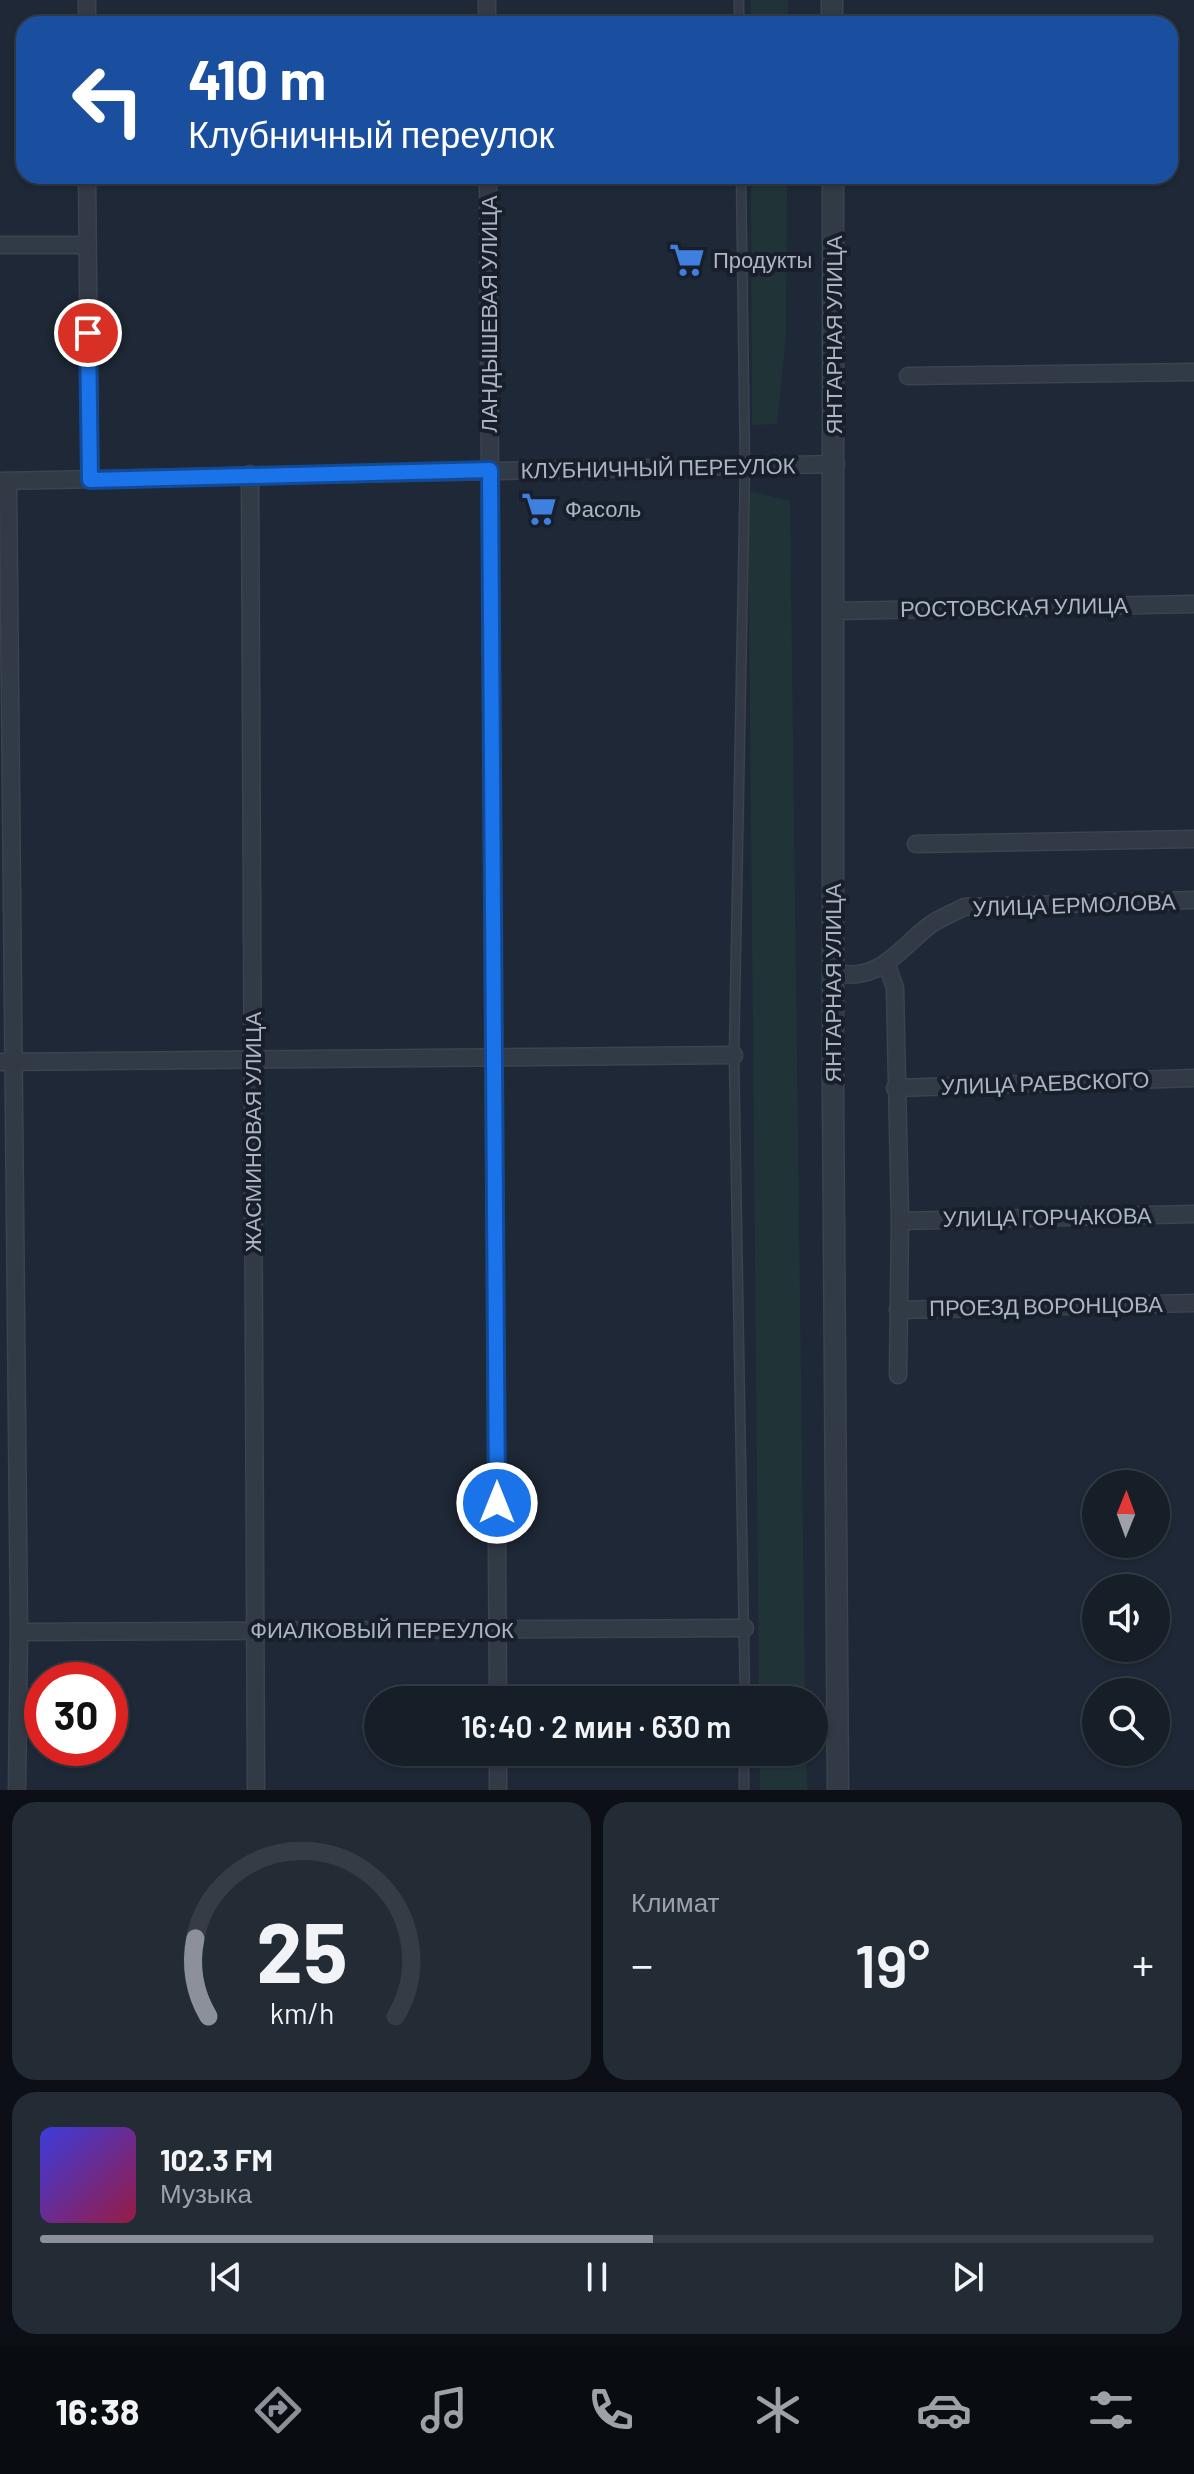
<!DOCTYPE html>
<html lang="ru">
<meta charset="utf-8">
<style>
:root{--surface:#161e28;--page:#232b34;--text:#f1f3f6;--muted:#9ea2a8;--line:#353c45;--accent:#8c9099}
body{margin:0;font-family:Barlow,sans-serif;background:var(--page);color:var(--text);height:100vh;display:flex;flex-direction:column;font-size:30px;white-space:nowrap}
*{box-sizing:border-box;margin:0}
p{font-size:26px;color:var(--muted)}
.icon{flex:none;width:44px;height:44px;fill:none;stroke:currentColor;stroke-width:2;stroke-linecap:round;stroke-linejoin:round}
.map{position:relative;height:1790px;overflow:hidden}
.panel{display:flex;flex-direction:column;gap:12px;padding:12px;background:#0c1016;flex:1}
.panel>*{flex:none}
.banner{position:absolute;left:16px;top:16px;width:1162px;height:168px;border-radius:24px;box-shadow:0 2px 6px #0004,0 0 0 2px var(--line);background:#1a4fa0;color:#fff;overflow:hidden}
.needle{width:52px;rotate:1deg}
.buttons{position:absolute;left:1082px;top:1470px;display:grid;gap:16px}
.buttons a{display:grid;place-items:center;width:88px;height:88px;border-radius:50%;background:var(--surface);box-shadow:0 2px 6px #0004,0 0 0 2px var(--line);font-size:40px}
.speed{position:absolute;left:24px;top:1662px;display:flex;gap:16px;font-size:40px;font-weight:700;text-align:center}
.speed>*{display:grid;place-content:center;width:104px;height:104px;border-radius:50%;background:var(--surface);box-shadow:0 2px 6px #0004,0 0 0 2px var(--line);line-height:1}
.speed .limit{border:12px solid #d22;background:#fff;color:#111}
.pin{position:absolute;display:grid;place-items:center;width:68px;height:68px;color:#fff;margin:-34px;border:4px solid #fff;border-radius:50%;box-shadow:0 2px 8px #0007}
.me{position:absolute;width:88px;margin:-44px;rotate:0deg;stroke-linejoin:round;filter:drop-shadow(0 0 6px #0008)}
.turn{display:flex;align-items:center;gap:28px;height:168px;padding:0 40px;font-size:36px}
.turn .icon{width:104px;height:104px;stroke-width:2.5}
.turn b{display:block;font-size:56px;line-height:68px}
.big{font-size:60px;font-weight:600;line-height:1.1}
.panel .widget{flex:1;display:flex;flex-direction:column;justify-content:center;gap:12px;min-width:0;padding:0 28px;border-radius:24px;background:var(--page)}
.panel .dial{align-items:center;gap:0}
.dial svg{height:208px;overflow:visible;fill:none;stroke:var(--line);stroke-width:7;stroke-linecap:round;text-anchor:middle}
.dial text{fill:var(--text);stroke:none}
.song{display:flex;align-items:center;gap:24px}
.cover{width:96px;height:96px;border-radius:12px;background:linear-gradient(135deg,hsl(240 70% 55%),hsl(340 70% 35%))}
.played{height:8px;border-radius:4px;background:linear-gradient(90deg,var(--accent) 55%,var(--line) 55%)}
.keys{display:flex;justify-content:space-around;direction:ltr}
.heat{display:flex;justify-content:space-between;align-items:center;font-size:44px;direction:ltr}
.panel .tiles{flex:1;display:grid;gap:12px;grid-template-columns:1fr 1fr}
.widget:last-child{grid-column:span 2}
.trip{position:absolute;left:364px;top:1686px;width:464px;height:80px;border-radius:40px;background:var(--surface);box-shadow:0 2px 6px #0004,0 0 0 2px var(--line);font-weight:600;line-height:80px;text-align:center}
.dock{display:flex;height:128px;justify-content:space-around;align-items:center;background:#090c10;color:var(--muted)}
.dock .icon{width:56px;height:56px}
.dock .active{color:var(--accent)}
.dock b{font-size:36px;color:var(--text)}
.map>svg:first-child{display:block}
.green{fill:#203437}
.lines{fill:none;stroke-linecap:round;stroke-linejoin:round}
.service-casing{stroke:#3b4350;stroke-width:11}
.minor-casing{stroke:#3b4350;stroke-width:19}
.tertiary-casing{stroke:#3b4350;stroke-width:23}
.service{stroke:#323a46;stroke-width:8}
.minor{stroke:#323a46;stroke-width:16}
.tertiary{stroke:#323a46;stroke-width:20}
.route-casing{stroke:#114b97;stroke-width:20}
.route{stroke:#1a73e8;stroke-width:14}
.labels{text-anchor:middle;stroke-width:8;stroke-linejoin:round;paint-order:stroke}
.poi-label{font-size:22px;fill:#abb5c4;stroke:#181f2b;text-anchor:start}
.street-label{font-size:22px;fill:#abb5c4;stroke:#181f2b}
</style>
<div class="map">
<svg width="1194" height="1790" viewBox="0 0 1194 1790">
<rect width="100%" height="100%" fill="#1e2836"/>
<!-- green -->
<g class="green">
<rect x="751" y="0" width="37" height="24"/>
<polygon points="751,176 787,176 786,337 777,424 752,425"/>
<polygon points="748,491 790,501 805,1700 759,1700"/>
<polygon points="760,1752 806,1752 807,1790 760,1790"/>
</g>
<g class="lines">
<!-- service casing -->
<g class="service-casing">
<g id="service">
<polyline points="739,0 739,24"/>
<polyline points="741,176 745,467 734,1055 745,1700"/>
<polyline points="744,1790 744,1752"/>
</g>
</g>
<!-- minor casing -->
<g class="minor-casing">
<g id="minor">
<polyline points="87,0 87,24"/>
<polyline points="487,0 487,24"/>
<polyline points="87,176 90,480"/>
<polyline points="488,176 498,1700"/>
<polyline points="0,245 87,245"/>
<polyline points="908,376 1194,372"/>
<polyline points="250,474 256,1790"/>
<polyline points="0,481 836,464"/>
<polyline points="8,481 19,1632 17,1790"/>
<polyline points="835,611 1194,604"/>
<polyline points="916,844 1194,839"/>
<polyline points="887,965 895,988 900,1221 898,1375"/>
<path d="M 833,972 C 878,984 898,950 930,925 C 940,918 953,913 964,907 L 1194,900"/>
<polyline points="0,1062 734,1055"/>
<polyline points="895,1088 1194,1078"/>
<polyline points="900,1221 1194,1214"/>
<polyline points="898,1310 1194,1303"/>
<polyline points="19,1632 745,1628"/>
<polyline points="498,1752 498,1790"/>
</g>
</g>
<!-- tertiary casing -->
<g class="tertiary-casing">
<g id="tertiary">
<polyline points="832,0 832,24"/>
<polyline points="833,176 833,1094 838,1790"/>
</g>
</g>
<!-- service -->
<use href="#service" class="service"/>
<!-- minor -->
<use href="#minor" class="minor"/>
<!-- tertiary -->
<use href="#tertiary" class="tertiary"/>
</g>
<g class="lines">
<!-- route casing -->
<g class="route-casing">
<polyline id="route" points="88,333 90,480 490,470 497,1503"/>
</g>
<!-- route -->
<use href="#route" class="route"/>
</g>
<!-- icons -->
<defs>
<g id="supermarket-bare" transform="scale(2.76)"><path d="M-6-5.5h2.5l.6 2H6L4.5 2H-2.5L-4.4-4H-6ZM-1.5 3.2a1.3 1.3 0 1 0 .1 0ZM3 3.2a1.3 1.3 0 1 0 .1 0Z" fill="#3f7fe0" stroke="#181f2b" stroke-width="2.5" paint-order="stroke"/></g>
</defs>
<g fill-rule="evenodd">
<use href="#supermarket-bare" x="687" y="260"/>
<use href="#supermarket-bare" x="539" y="509"/>
</g>
<g class="labels">
<!-- poi labels -->
<g class="poi-label">
<text x="713" y="268">Продукты</text>
<text x="565" y="517">Фасоль</text>
</g>
<!-- street labels -->
<g class="street-label">
<text transform="translate(489 314) rotate(-90)" y="8">ЛАНДЫШЕВАЯ УЛИЦА</text>
<text transform="translate(834 335) rotate(-90)" y="8">ЯНТАРНАЯ УЛИЦА</text>
<text transform="translate(658 468) rotate(-1)" y="8">КЛУБНИЧНЫЙ ПЕРЕУЛОК</text>
<text transform="translate(1014 607) rotate(-1)" y="8">РОСТОВСКАЯ УЛИЦА</text>
<text transform="translate(1074 905) rotate(-2)" y="8">УЛИЦА ЕРМОЛОВА</text>
<text transform="translate(833 983) rotate(-90)" y="8">ЯНТАРНАЯ УЛИЦА</text>
<text transform="translate(1045 1083) rotate(-2)" y="8">УЛИЦА РАЕВСКОГО</text>
<text transform="translate(253 1132) rotate(-90)" y="8">ЖАСМИНОВАЯ УЛИЦА</text>
<text transform="translate(1047 1217) rotate(-1)" y="8">УЛИЦА ГОРЧАКОВА</text>
<text transform="translate(1046 1306) rotate(-1)" y="8">ПРОЕЗД ВОРОНЦОВА</text>
<text x="382" y="1638">ФИАЛКОВЫЙ ПЕРЕУЛОК</text>
</g>
</g>
</svg>
<div class="buttons">
<a><svg class="needle" viewBox="-14 -14 28 28"><path d="M0-13l5 13h-10z" fill="#e53935"/><path d="M0 13l5-13h-10z" fill="#9ea2a8"/></svg></a>
<a><svg class="icon" aria-label="sound" viewBox="0 0 24 24"><path d="M4 9h4l5-4v14l-5-4H4zM17 9q2 3 0 6"/></svg></a>
<a><svg class="icon" aria-label="search" viewBox="0 0 24 24"><circle cx="10" cy="10" r="6"/><path d="M15 15l6 6"/></svg></a>
</div>
<div class="speed"><div class="limit">30</div></div>
<div class="pin" style="left:88px;top:333px;background:#d93025"><svg class="icon" aria-label="arrive" viewBox="0 0 24 24"><path d="M6 21V4h12l-3 4 3 4H6"/></svg></div>
<svg class="me" style="left:497px;top:1503px" viewBox="-20 -20 40 40"><circle r="17" fill="#1a73e8" stroke="#fff" stroke-width="3"/><path d="M0-11L8 9 0 5-8 9z" fill="#fff"/></svg>
<div class="trip">16:40 · 2 мин · 630 m</div>
<div class="banner">
<div class="turn"><svg class="icon" aria-label="left" viewBox="0 0 24 24"><path d="M17 20v-9H6M10 6l-5 5 5 5"/></svg><div><b>410 m</b>Клубничный переулок</div></div>
</div>
</div>
<section class="panel">
<div class="tiles">
<div class="widget dial"><svg viewBox="0 0 100 80">
<path d="M14 69A42 42 0 1 1 86 69"/>
<path d="M14 69A42 42 0 0 1 9 39" stroke="#8c9099"/>
<text x="50" y="56" font-size="32" font-weight="700">25</text>
<text x="50" y="72" font-size="11">km/h</text>
</svg></div>
<div class="widget"><p>Климат</p>
<div class="heat"><a>−</a><b class="big">19°</b><a>+</a></div>
</div>
<div class="widget">
<div class="song"><i class="cover"></i><div><b>102.3 FM</b><p>Музыка</p></div></div>
<div class="played"></div>
<div class="keys"><svg class="icon" aria-label="previous" viewBox="0 0 24 24"><path d="M18 5L8 12l10 7zM5 5v14"/></svg><svg class="icon" aria-label="pause" viewBox="0 0 24 24"><path d="M8 5v14M16 5v14"/></svg><svg class="icon" aria-label="next" viewBox="0 0 24 24"><path d="M6 5l10 7-10 7zM19 5v14"/></svg></div>
</div>
</div>
</section>
<nav class="dock">
<b>16:38</b>
<svg class="icon active" aria-label="directions" viewBox="0 0 24 24"><path d="M12 3l9 9-9 9-9-9zM9 14v-3h6M13 9l2 2-2 2"/></svg>
<svg class="icon" aria-label="music" viewBox="0 0 24 24"><path d="M9 18V5l10-2v13"/><circle cx="6" cy="18" r="3"/><circle cx="16" cy="16" r="3"/></svg>
<svg class="icon" aria-label="phone" viewBox="0 0 24 24"><path d="M5 4h4l2 5-3 2q2 4 5 5l2-3 5 2v4C11 20 4 13 5 4z"/></svg>
<svg class="icon" aria-label="climate" viewBox="0 0 24 24"><path d="M12 3v18M4 7l16 10M4 17L20 7"/></svg>
<svg class="icon" aria-label="car" viewBox="0 0 24 24"><path d="M5 17H2v-5l4-1 3-4h7l3 4 3 1v5h-3M9 17h6M6 11h13"/><circle cx="7" cy="17" r="2"/><circle cx="17" cy="17" r="2"/></svg>
<svg class="icon" aria-label="filters" viewBox="0 0 24 24"><path d="M4 7h16M4 17h16"/><circle cx="9" cy="7" r="2"/><circle cx="15" cy="17" r="2"/></svg>
</nav>
